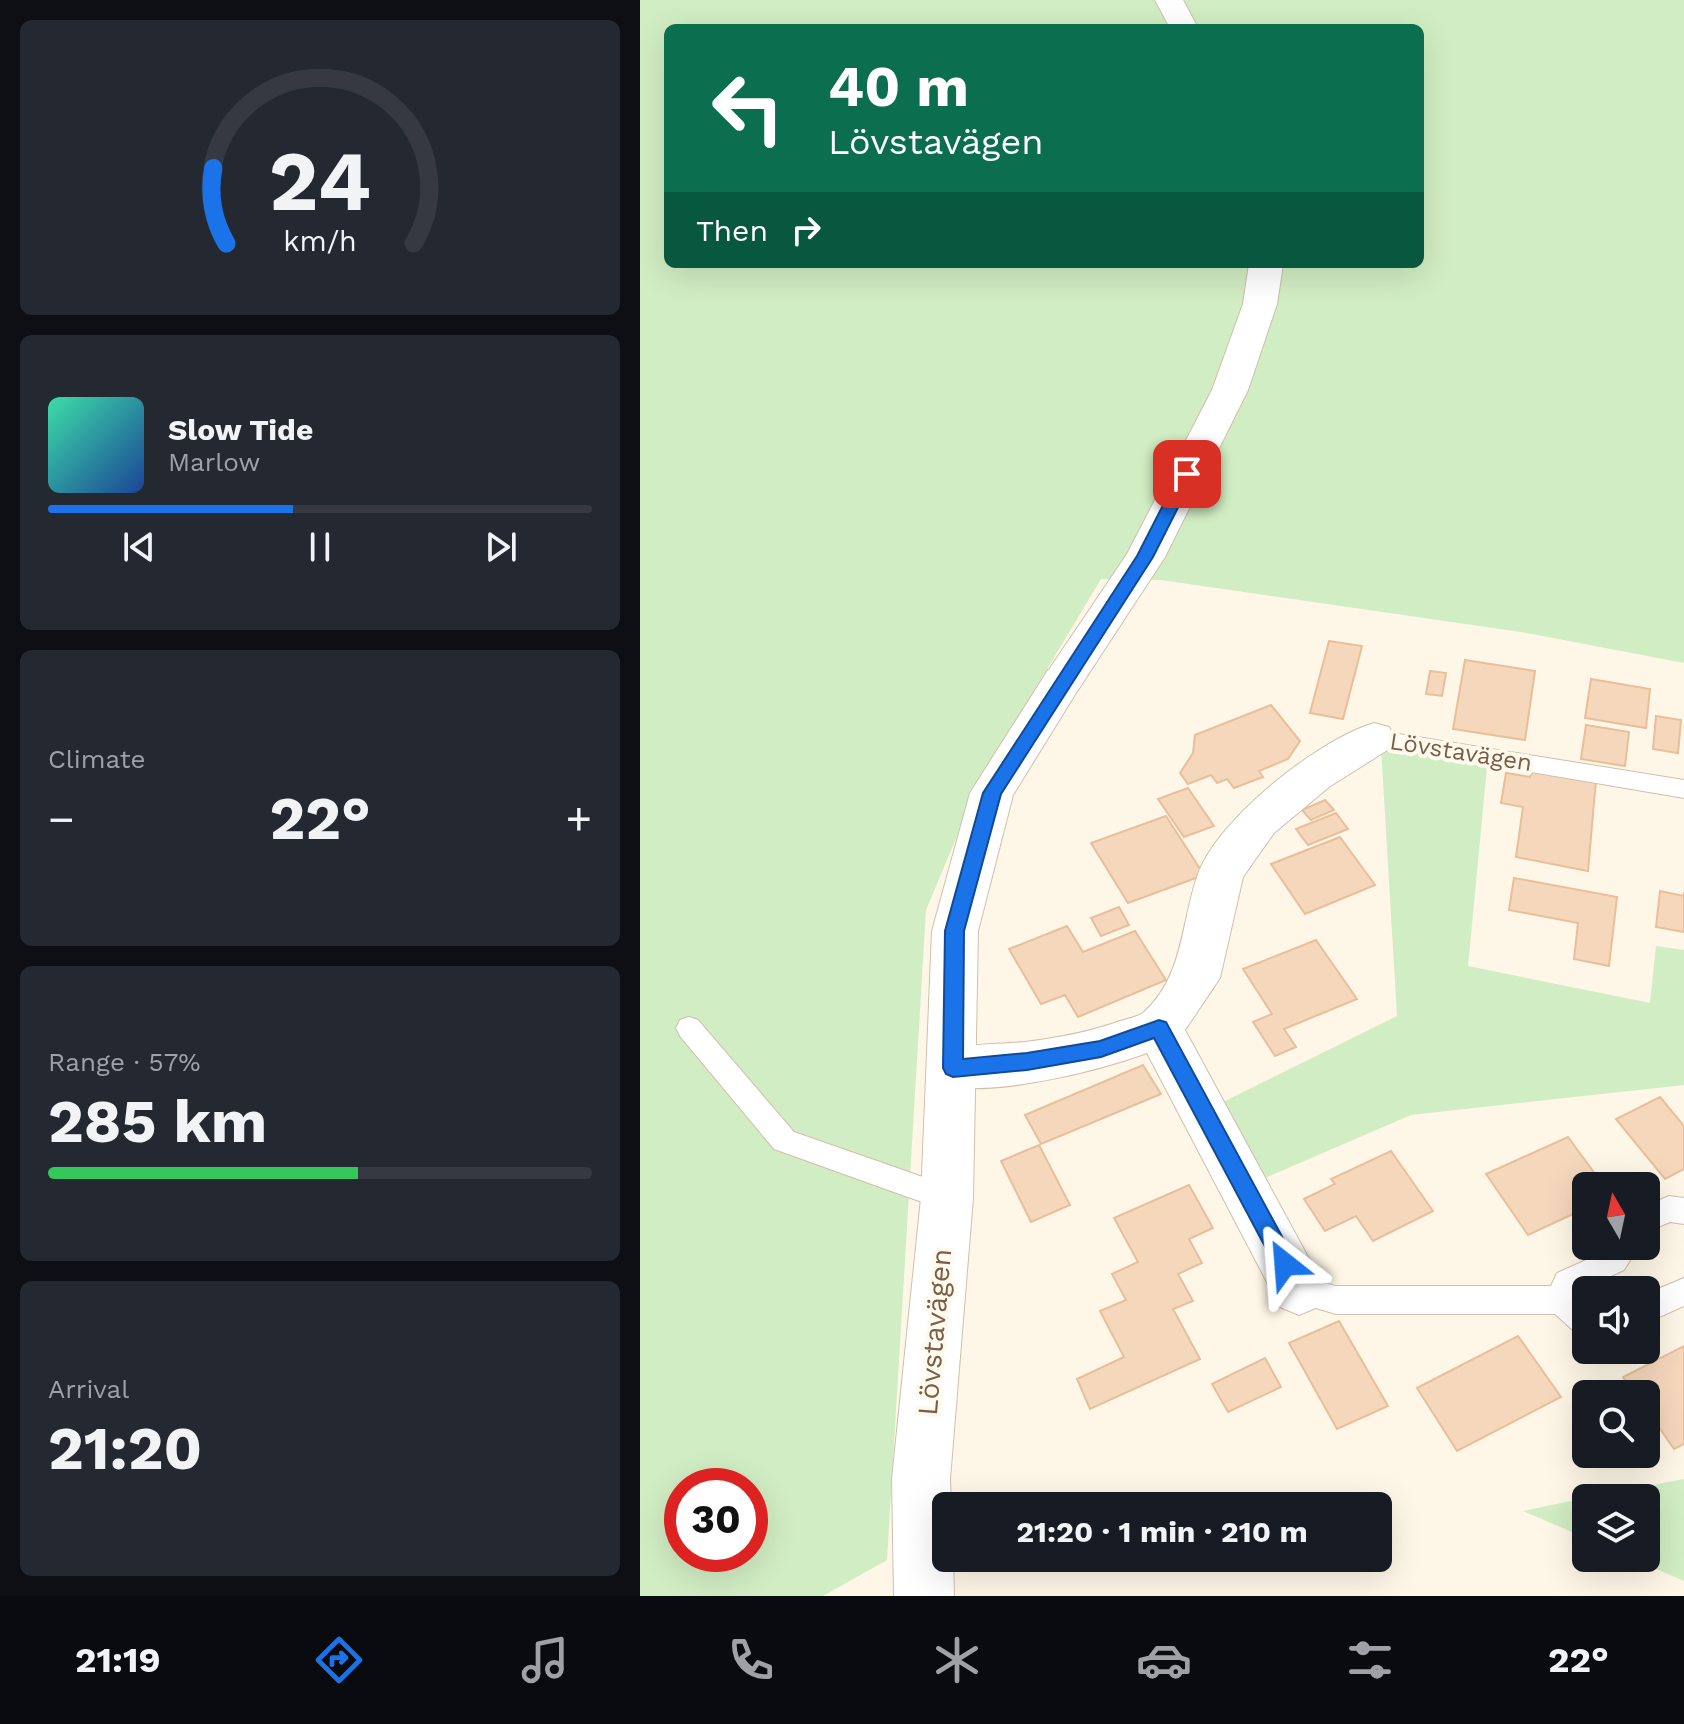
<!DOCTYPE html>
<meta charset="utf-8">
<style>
:root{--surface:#171b24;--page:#242831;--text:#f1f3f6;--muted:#9ea1a6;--line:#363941;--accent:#1a73e8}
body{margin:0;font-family:"Work Sans",sans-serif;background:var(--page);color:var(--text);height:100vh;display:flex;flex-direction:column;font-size:30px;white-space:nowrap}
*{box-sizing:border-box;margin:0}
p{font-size:26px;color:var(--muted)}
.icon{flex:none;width:44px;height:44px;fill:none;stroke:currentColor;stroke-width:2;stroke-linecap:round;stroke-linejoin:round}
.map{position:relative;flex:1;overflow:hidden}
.sheet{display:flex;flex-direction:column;gap:20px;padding:20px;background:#0d0f14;width:640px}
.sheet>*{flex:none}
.hud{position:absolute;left:24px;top:24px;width:760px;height:244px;border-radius:12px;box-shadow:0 8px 32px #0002;background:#0b6e4f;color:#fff;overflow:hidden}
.needle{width:52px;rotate:351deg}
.tools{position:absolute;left:932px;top:1172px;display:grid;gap:16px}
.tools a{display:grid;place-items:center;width:88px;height:88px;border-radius:12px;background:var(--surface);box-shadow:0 8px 32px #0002;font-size:40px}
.speed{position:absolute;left:24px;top:1468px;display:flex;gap:16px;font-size:40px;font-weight:700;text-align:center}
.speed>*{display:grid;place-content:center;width:104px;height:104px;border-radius:50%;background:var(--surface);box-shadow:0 8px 32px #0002;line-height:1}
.speed .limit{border:12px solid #d22;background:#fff;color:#111}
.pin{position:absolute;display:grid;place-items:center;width:68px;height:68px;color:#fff;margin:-34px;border-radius:16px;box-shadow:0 4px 12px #0006}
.me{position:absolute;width:88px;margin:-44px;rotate:332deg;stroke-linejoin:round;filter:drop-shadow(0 0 6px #0008)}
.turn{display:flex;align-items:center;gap:28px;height:168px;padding:0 32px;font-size:36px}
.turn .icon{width:104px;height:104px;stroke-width:2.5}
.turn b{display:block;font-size:56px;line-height:68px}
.then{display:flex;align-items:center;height:76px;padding:0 32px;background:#0003;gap:16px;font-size:30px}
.big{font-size:60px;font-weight:700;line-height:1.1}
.sheet .tile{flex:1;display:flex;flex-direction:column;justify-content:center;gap:12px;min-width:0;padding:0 28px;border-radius:12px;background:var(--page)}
.sheet .dial{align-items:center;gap:0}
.dial svg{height:208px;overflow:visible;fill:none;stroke:var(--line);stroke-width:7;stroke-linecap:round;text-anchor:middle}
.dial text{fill:var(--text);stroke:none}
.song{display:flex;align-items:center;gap:24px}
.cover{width:96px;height:96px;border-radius:12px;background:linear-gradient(135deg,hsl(160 70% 55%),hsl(220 70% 35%))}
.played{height:8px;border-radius:4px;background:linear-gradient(90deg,var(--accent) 45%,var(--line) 45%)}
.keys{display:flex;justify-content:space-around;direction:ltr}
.heat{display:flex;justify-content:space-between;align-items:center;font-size:44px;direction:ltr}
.charge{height:12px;border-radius:6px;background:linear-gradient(90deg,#34c759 57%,var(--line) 0)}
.trip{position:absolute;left:292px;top:1492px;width:460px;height:80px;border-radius:12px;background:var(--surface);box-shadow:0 8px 32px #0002;font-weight:700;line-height:80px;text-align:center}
.dock{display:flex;height:128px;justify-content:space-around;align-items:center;background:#090b0e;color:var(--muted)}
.dock .icon{width:56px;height:56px}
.dock .on{color:var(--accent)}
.dock b{font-size:36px;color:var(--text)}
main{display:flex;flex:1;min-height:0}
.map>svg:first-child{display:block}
.green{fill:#d1edc3;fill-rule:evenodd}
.building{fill:#f5d7bc;stroke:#e9bf9b;stroke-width:2}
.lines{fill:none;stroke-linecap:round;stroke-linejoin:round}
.service-casing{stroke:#d1bfab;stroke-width:2}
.minor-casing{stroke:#d1bfab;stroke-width:2}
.tertiary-casing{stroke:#d1bfab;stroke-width:2}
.service{fill:#fff;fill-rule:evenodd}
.minor{fill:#fff;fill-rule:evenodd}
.tertiary{fill:#fff;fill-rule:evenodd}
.route{fill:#1a73e8;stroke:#114b97;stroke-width:2}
.labels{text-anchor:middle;stroke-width:8;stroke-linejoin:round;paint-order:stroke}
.street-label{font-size:24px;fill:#7a5e48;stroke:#fffaee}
.near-street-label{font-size:28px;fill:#7a5e48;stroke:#fffaee}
</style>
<main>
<section class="sheet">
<div class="tile dial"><svg viewBox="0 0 100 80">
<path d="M14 69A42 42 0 1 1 86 69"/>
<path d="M14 69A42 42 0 0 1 9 40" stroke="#1a73e8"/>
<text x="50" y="56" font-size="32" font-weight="700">24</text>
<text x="50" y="72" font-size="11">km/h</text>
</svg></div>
<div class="tile">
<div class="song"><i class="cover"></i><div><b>Slow Tide</b><p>Marlow</p></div></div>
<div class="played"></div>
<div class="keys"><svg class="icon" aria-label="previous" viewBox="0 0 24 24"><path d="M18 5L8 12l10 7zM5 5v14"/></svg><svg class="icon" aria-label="pause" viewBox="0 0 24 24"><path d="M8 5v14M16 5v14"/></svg><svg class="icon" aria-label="next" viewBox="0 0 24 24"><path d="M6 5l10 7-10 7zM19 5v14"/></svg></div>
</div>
<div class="tile"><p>Climate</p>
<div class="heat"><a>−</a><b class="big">22°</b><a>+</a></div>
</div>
<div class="tile"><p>Range · 57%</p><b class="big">285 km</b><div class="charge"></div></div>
<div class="tile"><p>Arrival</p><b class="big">21:20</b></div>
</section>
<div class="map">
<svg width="1044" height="1596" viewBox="0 0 1044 1596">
<rect width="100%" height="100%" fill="#fef6e6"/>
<!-- green -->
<g class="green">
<path d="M 0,0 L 1044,0 L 1044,663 L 887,633 L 521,580 L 461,579 L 340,781 L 286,910 L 247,1560 L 183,1596 L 0,1596 ZM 28,28 L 780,28 L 780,264 L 28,264 ZM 42,1486 L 110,1486 L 110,1554 L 42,1554 Z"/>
<polygon points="741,747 847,767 828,966 1010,1003 1016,946 1044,950 1044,1085 771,1115 625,1178 583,1102 757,1016"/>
<polygon points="1044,1479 1044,1581 991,1558 1006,1558 1006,1498 946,1498"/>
<polygon points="946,1498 946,1538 883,1511"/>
</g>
<!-- building -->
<g class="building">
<polygon points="689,641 722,646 703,719 670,713"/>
<polygon points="825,660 895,671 885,740 813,729"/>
<polygon points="790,671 806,673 802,696 786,694"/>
<polygon points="951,679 1010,689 1006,728 945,718"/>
<polygon points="631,705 660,741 648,759 619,771 623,777 594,788 587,779 577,783 571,775 548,784 540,773 553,753 555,735"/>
<polygon points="1016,716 1041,720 1038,753 1013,749"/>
<polygon points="946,725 989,732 985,766 941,759"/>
<polygon points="893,770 956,780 948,871 876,857 883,807 861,803 866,773 890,777"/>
<polygon points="548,788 574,826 544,837 518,799"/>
<polygon points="685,800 694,810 671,820 662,810"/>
<polygon points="696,813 708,829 668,845 656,829"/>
<polygon points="526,816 564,875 488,903 451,843"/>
<polygon points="700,837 735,885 665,914 631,864"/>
<polygon points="874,878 977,897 969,966 934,959 938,923 869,910"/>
<polygon points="1020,891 1044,896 1044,892 1044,932 1016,927"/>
<polygon points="479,907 489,925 461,936 451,918"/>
<polygon points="427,926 443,952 495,931 526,980 438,1017 425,995 401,1004 369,949"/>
<polygon points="676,940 717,999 644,1029 656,1047 635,1056 613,1022 632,1014 603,969"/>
<polygon points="503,1065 521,1094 401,1144 385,1115"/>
<polygon points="1020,1097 1044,1126 1044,1169 1025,1179 976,1119"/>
<polygon points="928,1137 964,1186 946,1186 946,1208 888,1235 846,1174"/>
<polygon points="399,1145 430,1205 391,1222 361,1161"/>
<polygon points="751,1151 793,1211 733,1241 716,1216 685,1231 664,1199 695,1184 691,1179"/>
<polygon points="549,1185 573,1228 549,1239 562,1263 538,1274 553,1301 533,1309 560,1359 450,1409 437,1379 484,1357 460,1311 486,1300 472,1274 498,1262 474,1218"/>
<polygon points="699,1321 748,1406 697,1429 649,1343"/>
<polygon points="878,1336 921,1397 817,1451 777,1388"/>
<polygon points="1044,1346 1044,1444 1034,1449 1006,1409 1006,1394 995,1394 983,1377"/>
<polygon points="625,1358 641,1387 588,1412 572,1384"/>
</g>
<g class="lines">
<!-- service casing -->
<g class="service-casing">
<g id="service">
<polygon points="734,730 1044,780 1044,798 726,744 722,738 726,732"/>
<polygon points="49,1017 58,1020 154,1132 317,1189 321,1198 317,1207 307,1211 134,1149 40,1036 36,1028 40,1020"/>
<polygon points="1029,1196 1044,1198 1044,1224 1030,1222 1006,1232 1006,1206"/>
<polygon points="968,1246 999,1246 984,1270 939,1291 937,1295 946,1303 946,1336 935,1332 915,1314 696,1314 649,1300 644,1290 649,1280 659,1277 696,1286 911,1286 917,1273 964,1252"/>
<polygon points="1044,1278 1044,1306 1006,1323 1006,1294"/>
</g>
</g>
<!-- minor casing -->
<g class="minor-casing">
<g id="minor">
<polygon points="515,0 543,0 558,28 530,28"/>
<polygon points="609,264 643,264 637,304 608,390 525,557 438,690 423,695 408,690 402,680 487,554 572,390 603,304"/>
<path d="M 734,723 L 749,727 L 755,738 L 749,749 L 689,787 L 634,833 L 603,877 L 580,978 L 545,1030 L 686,1290 L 678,1307 L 659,1315 L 640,1307 L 507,1053 C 458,1071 345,1100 295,1083 L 288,1068 L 295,1053 C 324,1043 355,1045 385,1042 C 417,1038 450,1032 480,1021 C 487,1019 497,1017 503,1013 C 544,977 541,921 558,874 C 578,819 679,739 734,723 Z"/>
</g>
</g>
<!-- tertiary casing -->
<g class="tertiary-casing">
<polygon id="tertiary" points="423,665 438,670 444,680 373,795 338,931 333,1198 310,1479 311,1506 306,1506 306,1558 313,1558 314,1596 254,1596 252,1479 281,1198 292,931 330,793 408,670"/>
</g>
<!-- service -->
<use href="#service" class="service"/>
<!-- minor -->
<use href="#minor" class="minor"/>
<!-- tertiary -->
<use href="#tertiary" class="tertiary"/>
</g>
<!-- route -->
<polygon class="route" points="547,469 555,474 513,557 361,794 324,931 323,1059 387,1053 460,1041 519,1020 526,1022 653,1257 656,1264 653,1271 645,1274 638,1271 514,1038 461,1057 387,1070 313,1077 306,1074 303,1068 305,931 343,793 497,556 539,474"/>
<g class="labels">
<!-- street labels -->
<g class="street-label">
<text transform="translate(821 752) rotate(9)" y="8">Lövstavägen</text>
</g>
<!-- near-street labels -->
<g class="near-street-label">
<text transform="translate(294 1332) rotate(-85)" y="10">Lövstavägen</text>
</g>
</g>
</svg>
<div class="tools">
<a><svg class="needle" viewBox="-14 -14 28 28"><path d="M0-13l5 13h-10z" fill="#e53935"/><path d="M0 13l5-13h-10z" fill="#9ea1a6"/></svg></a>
<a><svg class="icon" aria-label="sound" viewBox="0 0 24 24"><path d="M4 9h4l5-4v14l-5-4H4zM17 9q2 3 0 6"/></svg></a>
<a><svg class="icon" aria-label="search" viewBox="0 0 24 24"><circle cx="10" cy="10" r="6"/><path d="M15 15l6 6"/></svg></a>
<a><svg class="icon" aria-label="layers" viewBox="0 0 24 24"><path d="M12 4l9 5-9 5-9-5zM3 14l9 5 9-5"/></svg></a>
</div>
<div class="speed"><div class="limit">30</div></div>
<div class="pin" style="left:547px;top:474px;background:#d93025"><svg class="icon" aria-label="arrive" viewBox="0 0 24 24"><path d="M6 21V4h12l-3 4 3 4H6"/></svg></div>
<svg class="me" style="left:645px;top:1264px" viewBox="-20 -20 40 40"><path d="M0-17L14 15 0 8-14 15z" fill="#1a73e8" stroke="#fff" stroke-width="4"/></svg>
<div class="trip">21:20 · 1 min · 210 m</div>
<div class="hud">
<div class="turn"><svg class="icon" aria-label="left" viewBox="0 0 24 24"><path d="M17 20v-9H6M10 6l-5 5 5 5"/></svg><div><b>40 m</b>Lövstavägen</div></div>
<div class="then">Then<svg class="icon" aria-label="right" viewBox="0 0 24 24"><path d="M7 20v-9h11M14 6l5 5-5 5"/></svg></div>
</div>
</div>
</main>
<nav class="dock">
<b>21:19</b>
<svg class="icon on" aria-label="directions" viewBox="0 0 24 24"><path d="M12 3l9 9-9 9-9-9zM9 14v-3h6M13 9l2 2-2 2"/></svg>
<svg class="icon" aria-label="music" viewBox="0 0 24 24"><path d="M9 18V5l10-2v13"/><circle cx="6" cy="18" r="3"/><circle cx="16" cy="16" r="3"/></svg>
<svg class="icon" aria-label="phone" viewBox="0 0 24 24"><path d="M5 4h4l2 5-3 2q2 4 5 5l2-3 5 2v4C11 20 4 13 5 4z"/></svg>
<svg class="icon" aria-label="climate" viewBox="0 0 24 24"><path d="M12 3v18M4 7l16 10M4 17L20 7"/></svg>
<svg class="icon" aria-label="car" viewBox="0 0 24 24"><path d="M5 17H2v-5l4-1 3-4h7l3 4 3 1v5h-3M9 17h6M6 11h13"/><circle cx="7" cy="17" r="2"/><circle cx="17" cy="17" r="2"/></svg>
<svg class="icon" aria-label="filters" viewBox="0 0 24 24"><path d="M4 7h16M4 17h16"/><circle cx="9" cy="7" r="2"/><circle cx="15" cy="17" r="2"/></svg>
<b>22°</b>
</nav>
